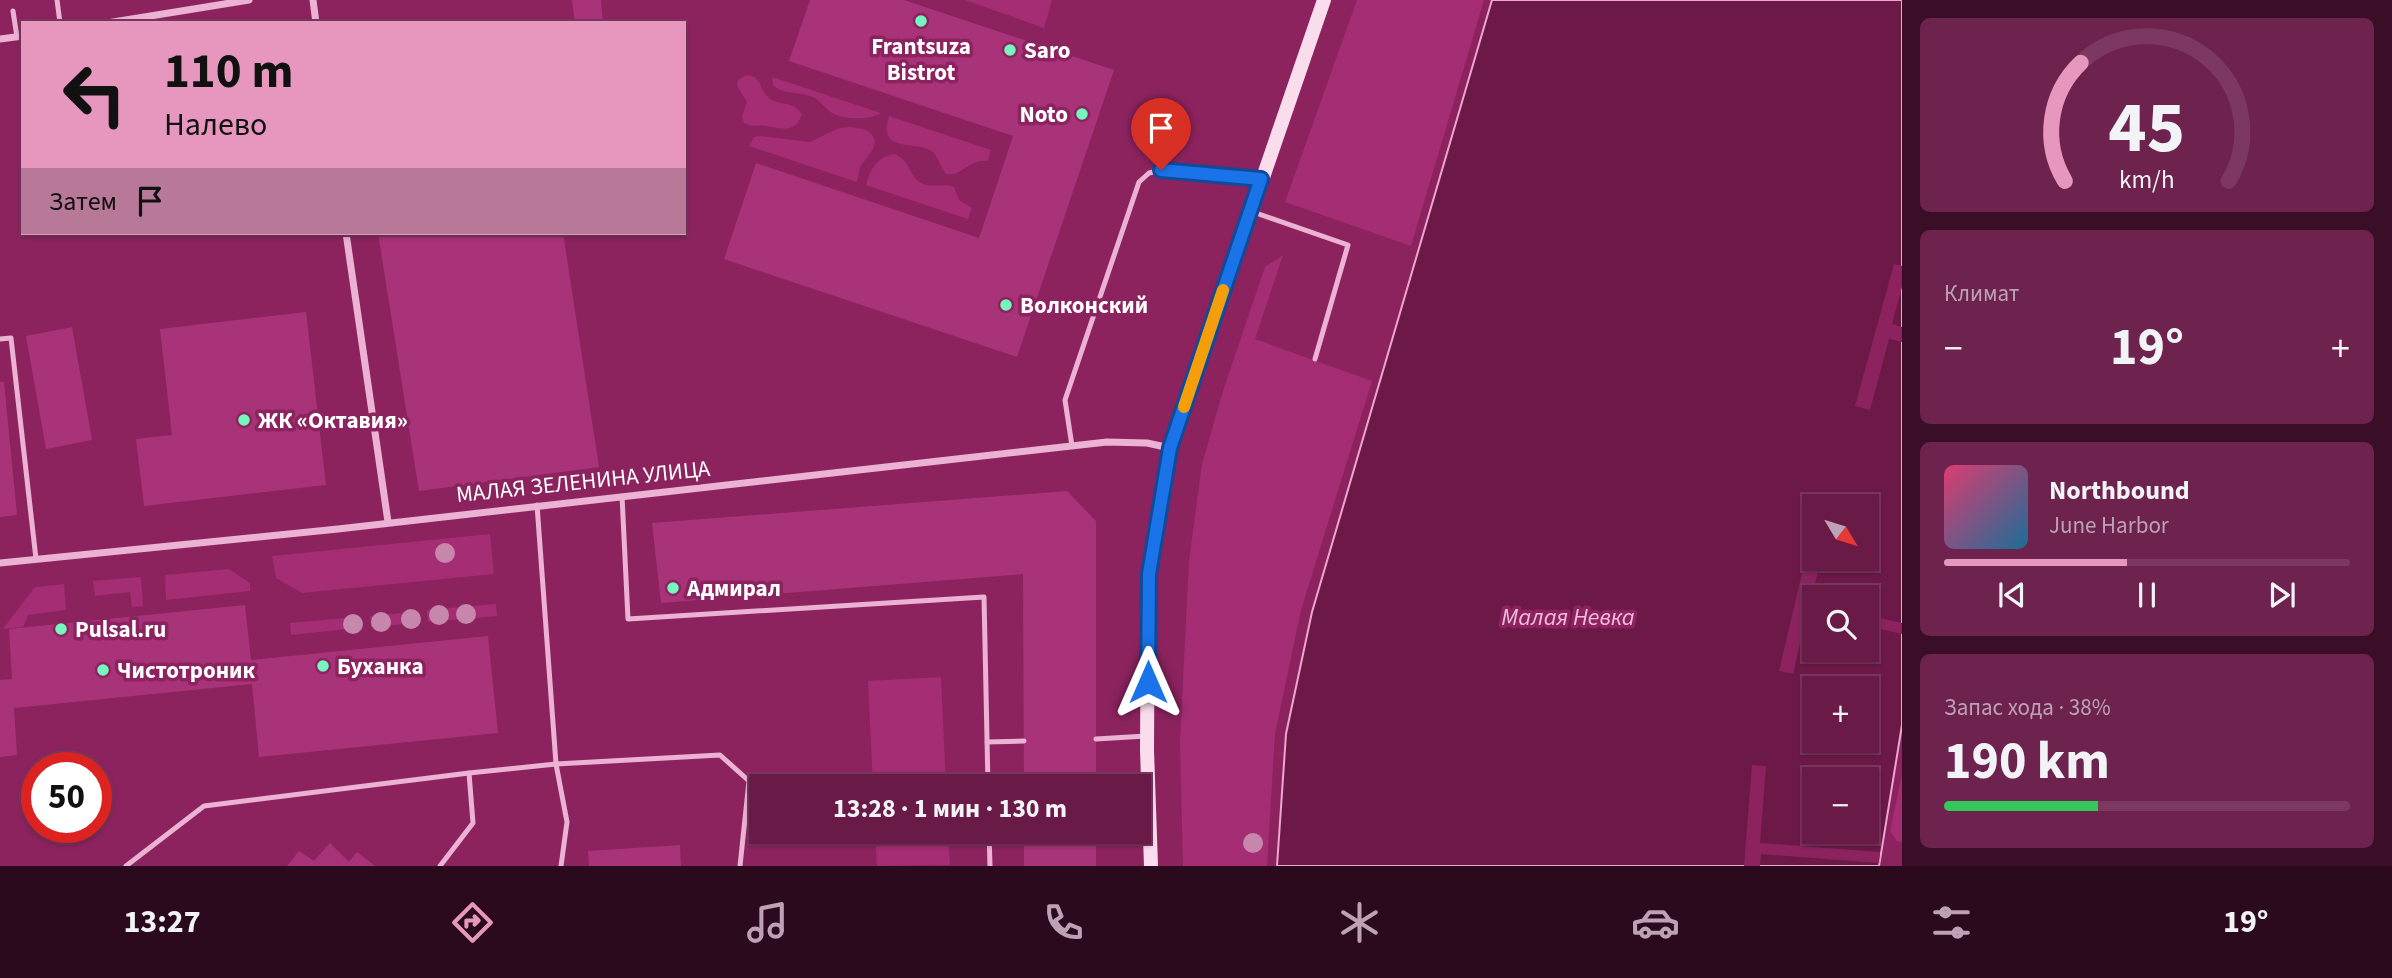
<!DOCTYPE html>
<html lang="ru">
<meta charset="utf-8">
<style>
:root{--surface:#691a47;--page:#6e234e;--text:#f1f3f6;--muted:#bda1b4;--line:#7c3860;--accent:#e797bd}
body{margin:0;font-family:"Source Sans 3",sans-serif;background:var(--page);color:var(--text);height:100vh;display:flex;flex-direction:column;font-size:26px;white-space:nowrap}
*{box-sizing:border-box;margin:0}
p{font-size:23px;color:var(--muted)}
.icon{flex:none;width:38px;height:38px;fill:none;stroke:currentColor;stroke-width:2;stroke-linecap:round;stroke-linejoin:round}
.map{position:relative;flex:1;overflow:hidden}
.sheet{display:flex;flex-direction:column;gap:18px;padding:18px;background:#3a0e27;width:490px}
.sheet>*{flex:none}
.banner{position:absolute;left:21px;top:21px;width:665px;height:214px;border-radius:0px;box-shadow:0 2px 5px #0004,0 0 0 2px var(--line);background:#e797bd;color:#111;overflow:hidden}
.needle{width:46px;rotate:128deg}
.controls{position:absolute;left:1802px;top:494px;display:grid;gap:14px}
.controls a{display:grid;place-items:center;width:77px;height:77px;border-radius:0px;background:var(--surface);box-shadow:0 2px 5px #0004,0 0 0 2px var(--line);font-size:35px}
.speed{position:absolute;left:21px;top:752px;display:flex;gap:14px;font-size:35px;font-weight:700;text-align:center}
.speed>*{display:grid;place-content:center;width:91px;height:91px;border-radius:50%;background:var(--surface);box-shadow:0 2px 5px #0004,0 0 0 2px var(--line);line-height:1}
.speed .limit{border:10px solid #d22;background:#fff;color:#111}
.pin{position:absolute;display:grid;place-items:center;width:60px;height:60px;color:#fff;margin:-72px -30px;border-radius:50% 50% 50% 0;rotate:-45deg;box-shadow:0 0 7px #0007}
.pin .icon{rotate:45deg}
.me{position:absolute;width:77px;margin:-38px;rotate:0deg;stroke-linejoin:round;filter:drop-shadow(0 0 5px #0008)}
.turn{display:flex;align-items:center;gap:24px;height:147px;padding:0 28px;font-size:32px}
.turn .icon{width:91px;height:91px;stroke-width:2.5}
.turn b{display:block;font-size:49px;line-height:60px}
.then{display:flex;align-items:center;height:66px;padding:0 28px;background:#0003;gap:14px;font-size:26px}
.big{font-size:52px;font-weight:700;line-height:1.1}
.sheet .card{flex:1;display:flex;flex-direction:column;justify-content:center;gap:10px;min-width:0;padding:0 24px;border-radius:10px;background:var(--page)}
.sheet .dial{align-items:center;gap:0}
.dial svg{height:182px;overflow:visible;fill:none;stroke:var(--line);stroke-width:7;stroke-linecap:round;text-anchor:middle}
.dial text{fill:var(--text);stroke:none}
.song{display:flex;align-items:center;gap:21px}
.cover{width:84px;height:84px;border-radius:10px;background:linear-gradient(135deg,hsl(340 70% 55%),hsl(200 70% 35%))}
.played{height:7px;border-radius:4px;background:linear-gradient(90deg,var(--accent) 45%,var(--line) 45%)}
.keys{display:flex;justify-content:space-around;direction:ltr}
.heat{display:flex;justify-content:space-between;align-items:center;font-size:38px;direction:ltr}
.charge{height:10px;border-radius:5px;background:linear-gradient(90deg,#34c759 38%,var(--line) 0)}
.trip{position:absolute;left:749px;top:774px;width:402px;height:70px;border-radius:0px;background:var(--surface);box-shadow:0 2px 5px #0004,0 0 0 2px var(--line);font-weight:700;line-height:70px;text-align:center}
.tabs{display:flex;height:112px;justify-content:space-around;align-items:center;background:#2a0a1c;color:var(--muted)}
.tabs .icon{width:49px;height:49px}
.tabs .active{color:var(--accent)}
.tabs b{font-size:32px;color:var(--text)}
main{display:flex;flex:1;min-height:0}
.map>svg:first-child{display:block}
.green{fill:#a42d73}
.water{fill:#6c1948;stroke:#eca6d0;stroke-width:2;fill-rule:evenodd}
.pier{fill:#8c235f}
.building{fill:#a93378}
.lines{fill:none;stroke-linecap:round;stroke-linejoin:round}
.lane{stroke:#ebb2d3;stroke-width:5}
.street{stroke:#ebb2d3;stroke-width:7}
.secondary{stroke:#f9dded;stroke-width:14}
.tree{fill:#c786ab}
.route-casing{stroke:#114b97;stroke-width:18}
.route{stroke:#1a73e8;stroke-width:12}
.slow{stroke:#f59e0b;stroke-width:12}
.poi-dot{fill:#75f6bf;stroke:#8c235f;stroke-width:2.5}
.labels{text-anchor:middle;stroke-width:7;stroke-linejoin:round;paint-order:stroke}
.poi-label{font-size:23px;font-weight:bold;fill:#fff;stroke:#8c235f;text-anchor:start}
.street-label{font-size:23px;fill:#fff;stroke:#8c235f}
.water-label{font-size:24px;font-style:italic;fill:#f2bedd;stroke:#8c235f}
</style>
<main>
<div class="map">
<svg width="1902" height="866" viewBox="0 0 1902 866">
<rect width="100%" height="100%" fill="#8c235f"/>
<!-- green -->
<g class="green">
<polygon points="965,0 1052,0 1044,28"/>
<polygon points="1357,0 1484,0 1411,246 1285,202"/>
<path d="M 746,75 C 762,76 758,87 768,97 C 778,107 791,99 802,114 C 796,133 783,129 767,126 C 758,124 753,128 744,123 L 742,116 L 747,102 L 737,86 L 738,80 Z"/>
<path d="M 772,77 L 881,113 C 869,120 844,120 832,113 C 824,107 819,99 810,96 C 797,91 783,95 773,85 Z"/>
<path d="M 889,116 L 991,150 L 988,161 C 970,158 962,177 946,174 C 941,168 939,159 934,153 C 922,142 903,150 889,138 L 886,129 Z"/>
<path d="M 850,127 C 861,128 871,129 875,141 L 873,149 L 860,167 L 857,182 L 749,146 L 754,137 L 759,136 L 810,142 L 839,128 Z"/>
<path d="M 895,154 C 910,160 909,176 921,183 C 931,189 943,183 954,187 L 959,200 L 972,208 L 968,219 L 866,185 C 870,169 878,156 895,154 Z"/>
<polygon points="1283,255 1255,339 1372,381 1301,610 1275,734 1267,866 1183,866 1180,742 1189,561 1202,464 1223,391 1265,267"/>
<polygon points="490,534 494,574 302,593 276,578 272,556"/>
<polygon points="229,569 250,583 250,591 166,600 165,575"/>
<polygon points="141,577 143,606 132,607 130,592 95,596 93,581"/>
<polygon points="64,584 66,610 28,615 23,627 3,629 35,587"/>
<polygon points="496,604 497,616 428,622 427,610"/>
<polygon points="415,612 416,623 371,627 370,616"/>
<polygon points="356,617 357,628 291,635 290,623"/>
<polygon points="941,677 946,786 873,786 868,681"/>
<polygon points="1902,774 1902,842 1897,841 1890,831"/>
<polygon points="875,831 948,831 950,865 877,866"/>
</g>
<!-- water -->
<path class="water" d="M 1492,0 L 1902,0 L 1902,725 L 1879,866 L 1277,866 L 1286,734 L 1312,612 ZM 1815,506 L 1867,506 L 1867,558 L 1815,558 ZM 1815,597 L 1867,597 L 1867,649 L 1815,649 ZM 1815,688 L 1867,688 L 1867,740 L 1815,740 ZM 1815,779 L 1867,779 L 1867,831 L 1815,831 Z"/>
<!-- pier -->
<g class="pier">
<polygon points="1894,264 1902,266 1902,287 1892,324 1902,327 1902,342 1889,339 1870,410 1855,406"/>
<polygon points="1814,522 1815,558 1821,558 1811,601 1815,603 1815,614 1807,613 1793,674 1779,671"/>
<polygon points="1867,615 1902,623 1902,634 1867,626"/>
<polygon points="1752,765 1766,766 1760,843 1880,852 1879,863 1761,854 1760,866 1744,866"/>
</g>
<!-- building -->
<g class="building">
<polygon points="572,0 601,0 603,23 575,23"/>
<polygon points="810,0 904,0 1114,70 1017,357 724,259 756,163 979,238 1013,136 789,61"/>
<polygon points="378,233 563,233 599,467 419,491"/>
<polygon points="306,312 326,485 144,506 136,439 172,435 160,329"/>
<polygon points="72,327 92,440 46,449 26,336"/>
<polygon points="0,382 4,382 17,515 0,517"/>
<polygon points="1067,491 1096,521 1096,786 1024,786 1023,574 661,603 652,523"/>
<polygon points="245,605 251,660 488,636 498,733 259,757 252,684 14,708 17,755 0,757 0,680 12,679 9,629"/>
<rect x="1024" y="831" width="72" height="35"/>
<polygon points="330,843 349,862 357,852 375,866 287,866 299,851 314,861"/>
<polygon points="680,845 681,866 589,866 588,851"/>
</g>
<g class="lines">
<!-- lane -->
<g class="lane">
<polyline points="57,0 60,23"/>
<polyline points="13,11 17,37"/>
<polyline points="1253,212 1348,245 1315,359"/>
<polyline points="0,339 11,338 36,559"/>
<polyline points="1072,446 1065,400 1139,182 1149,173 1161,170 1261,179"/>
<polyline points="622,496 628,619 984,597 988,786"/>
<polyline points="537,505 556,764 567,822 561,866"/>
<polyline points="1096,739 1146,736"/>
<polyline points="987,742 1024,741"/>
<polyline points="989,831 990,866"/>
<polyline points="126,866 204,806 469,773 556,764 720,755 749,781 740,866"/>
<polyline points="440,866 473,823 469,773"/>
</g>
<!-- street -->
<g class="street">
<polyline points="313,0 316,23"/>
<polyline points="107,23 249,0"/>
<polyline points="0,39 23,36"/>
<polyline points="346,233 388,522"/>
<polyline points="0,563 338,529 1107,442 1147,443 1170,448"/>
</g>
<!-- secondary -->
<polyline class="secondary" points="1151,866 1147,750 1148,574 1170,448 1324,0"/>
</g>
<!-- trees -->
<g class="tree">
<circle cx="445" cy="553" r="10"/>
<circle cx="466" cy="614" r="10"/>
<circle cx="439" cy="615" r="10"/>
<circle cx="411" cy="619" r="10"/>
<circle cx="381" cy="622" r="10"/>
<circle cx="353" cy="624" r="10"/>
<circle cx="1253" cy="843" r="10"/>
</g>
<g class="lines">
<!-- route casing -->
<g class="route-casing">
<polyline id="route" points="1148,682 1149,574 1170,448 1261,179 1161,170"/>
</g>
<!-- route -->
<use href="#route" class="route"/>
<!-- slow -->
<polyline class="slow" points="1184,407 1223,290"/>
</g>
<!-- markers -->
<g class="poi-dot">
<circle cx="921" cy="21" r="7"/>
<circle cx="1010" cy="50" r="7"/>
<circle cx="1082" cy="114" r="7"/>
<circle cx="1006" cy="305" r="7"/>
<circle cx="244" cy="420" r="7"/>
<circle cx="673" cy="588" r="7"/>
<circle cx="61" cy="629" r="7"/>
<circle cx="323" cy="666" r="7"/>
<circle cx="103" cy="670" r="7"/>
</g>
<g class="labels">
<!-- poi labels -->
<g class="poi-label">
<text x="921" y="54" text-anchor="middle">Frantsuza<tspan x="921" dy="26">Bistrot</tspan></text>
<text x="1024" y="58">Saro</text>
<text x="1068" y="122" text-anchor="end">Noto</text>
<text x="1020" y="313">Волконский</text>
<text x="258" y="428">ЖК «Октавия»</text>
<text x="687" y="596">Адмирал</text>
<text x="75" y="637">Pulsal.ru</text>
<text x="337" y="674">Буханка</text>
<text x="117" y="678">Чистотроник</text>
</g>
<!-- street labels -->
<g class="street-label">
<text transform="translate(583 481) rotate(-6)" y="8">МАЛАЯ ЗЕЛЕНИНА УЛИЦА</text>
</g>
<!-- water labels -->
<g class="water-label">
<text x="1568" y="625">Малая Невка</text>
</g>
</g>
</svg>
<div class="controls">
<a><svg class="needle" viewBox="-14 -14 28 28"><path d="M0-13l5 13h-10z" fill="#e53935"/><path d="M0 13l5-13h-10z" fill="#bda1b4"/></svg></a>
<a><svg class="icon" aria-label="search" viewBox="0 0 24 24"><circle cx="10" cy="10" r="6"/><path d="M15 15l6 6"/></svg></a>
<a>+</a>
<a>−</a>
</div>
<div class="speed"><div class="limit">50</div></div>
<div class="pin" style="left:1161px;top:170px;background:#d93025"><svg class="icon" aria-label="arrive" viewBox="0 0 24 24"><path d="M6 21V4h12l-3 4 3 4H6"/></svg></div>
<svg class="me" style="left:1148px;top:682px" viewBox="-20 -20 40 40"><path d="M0-17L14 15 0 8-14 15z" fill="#1a73e8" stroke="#fff" stroke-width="4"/></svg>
<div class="trip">13:28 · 1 мин · 130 m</div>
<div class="banner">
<div class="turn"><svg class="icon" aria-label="left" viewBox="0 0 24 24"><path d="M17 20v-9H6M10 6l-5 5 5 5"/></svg><div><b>110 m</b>Налево</div></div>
<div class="then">Затем<svg class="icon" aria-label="arrive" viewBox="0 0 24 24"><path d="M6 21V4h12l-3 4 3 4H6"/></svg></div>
</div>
</div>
<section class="sheet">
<div class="card dial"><svg viewBox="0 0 100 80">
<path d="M14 69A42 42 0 1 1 86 69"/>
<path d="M14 69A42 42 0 0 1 21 17" stroke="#e797bd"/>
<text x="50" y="56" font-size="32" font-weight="700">45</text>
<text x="50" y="72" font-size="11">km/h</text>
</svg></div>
<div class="card"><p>Климат</p>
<div class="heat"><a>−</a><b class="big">19°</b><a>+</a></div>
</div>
<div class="card">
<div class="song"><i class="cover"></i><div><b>Northbound</b><p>June Harbor</p></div></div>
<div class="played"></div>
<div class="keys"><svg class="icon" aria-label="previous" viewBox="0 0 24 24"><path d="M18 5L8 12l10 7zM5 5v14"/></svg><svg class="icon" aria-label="pause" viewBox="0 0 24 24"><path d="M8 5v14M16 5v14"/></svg><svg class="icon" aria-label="next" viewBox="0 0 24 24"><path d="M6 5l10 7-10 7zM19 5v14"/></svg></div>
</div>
<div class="card"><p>Запас хода · 38%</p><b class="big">190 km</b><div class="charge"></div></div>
</section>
</main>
<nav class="tabs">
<b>13:27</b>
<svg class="icon active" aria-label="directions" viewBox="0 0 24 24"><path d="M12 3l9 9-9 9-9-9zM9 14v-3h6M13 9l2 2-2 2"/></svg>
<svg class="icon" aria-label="music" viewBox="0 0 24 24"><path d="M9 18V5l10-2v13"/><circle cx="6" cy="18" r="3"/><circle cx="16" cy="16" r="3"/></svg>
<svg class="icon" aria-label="phone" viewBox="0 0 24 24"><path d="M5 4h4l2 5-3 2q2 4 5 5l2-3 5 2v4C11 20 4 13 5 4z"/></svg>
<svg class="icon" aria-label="climate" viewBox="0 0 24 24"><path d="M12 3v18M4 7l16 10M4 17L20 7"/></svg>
<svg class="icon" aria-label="car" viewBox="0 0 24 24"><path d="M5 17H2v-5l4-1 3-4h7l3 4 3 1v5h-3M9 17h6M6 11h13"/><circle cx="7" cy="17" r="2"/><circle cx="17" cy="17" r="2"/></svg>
<svg class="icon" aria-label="filters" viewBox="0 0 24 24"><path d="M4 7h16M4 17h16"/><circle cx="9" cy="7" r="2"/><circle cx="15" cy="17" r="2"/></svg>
<b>19°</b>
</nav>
